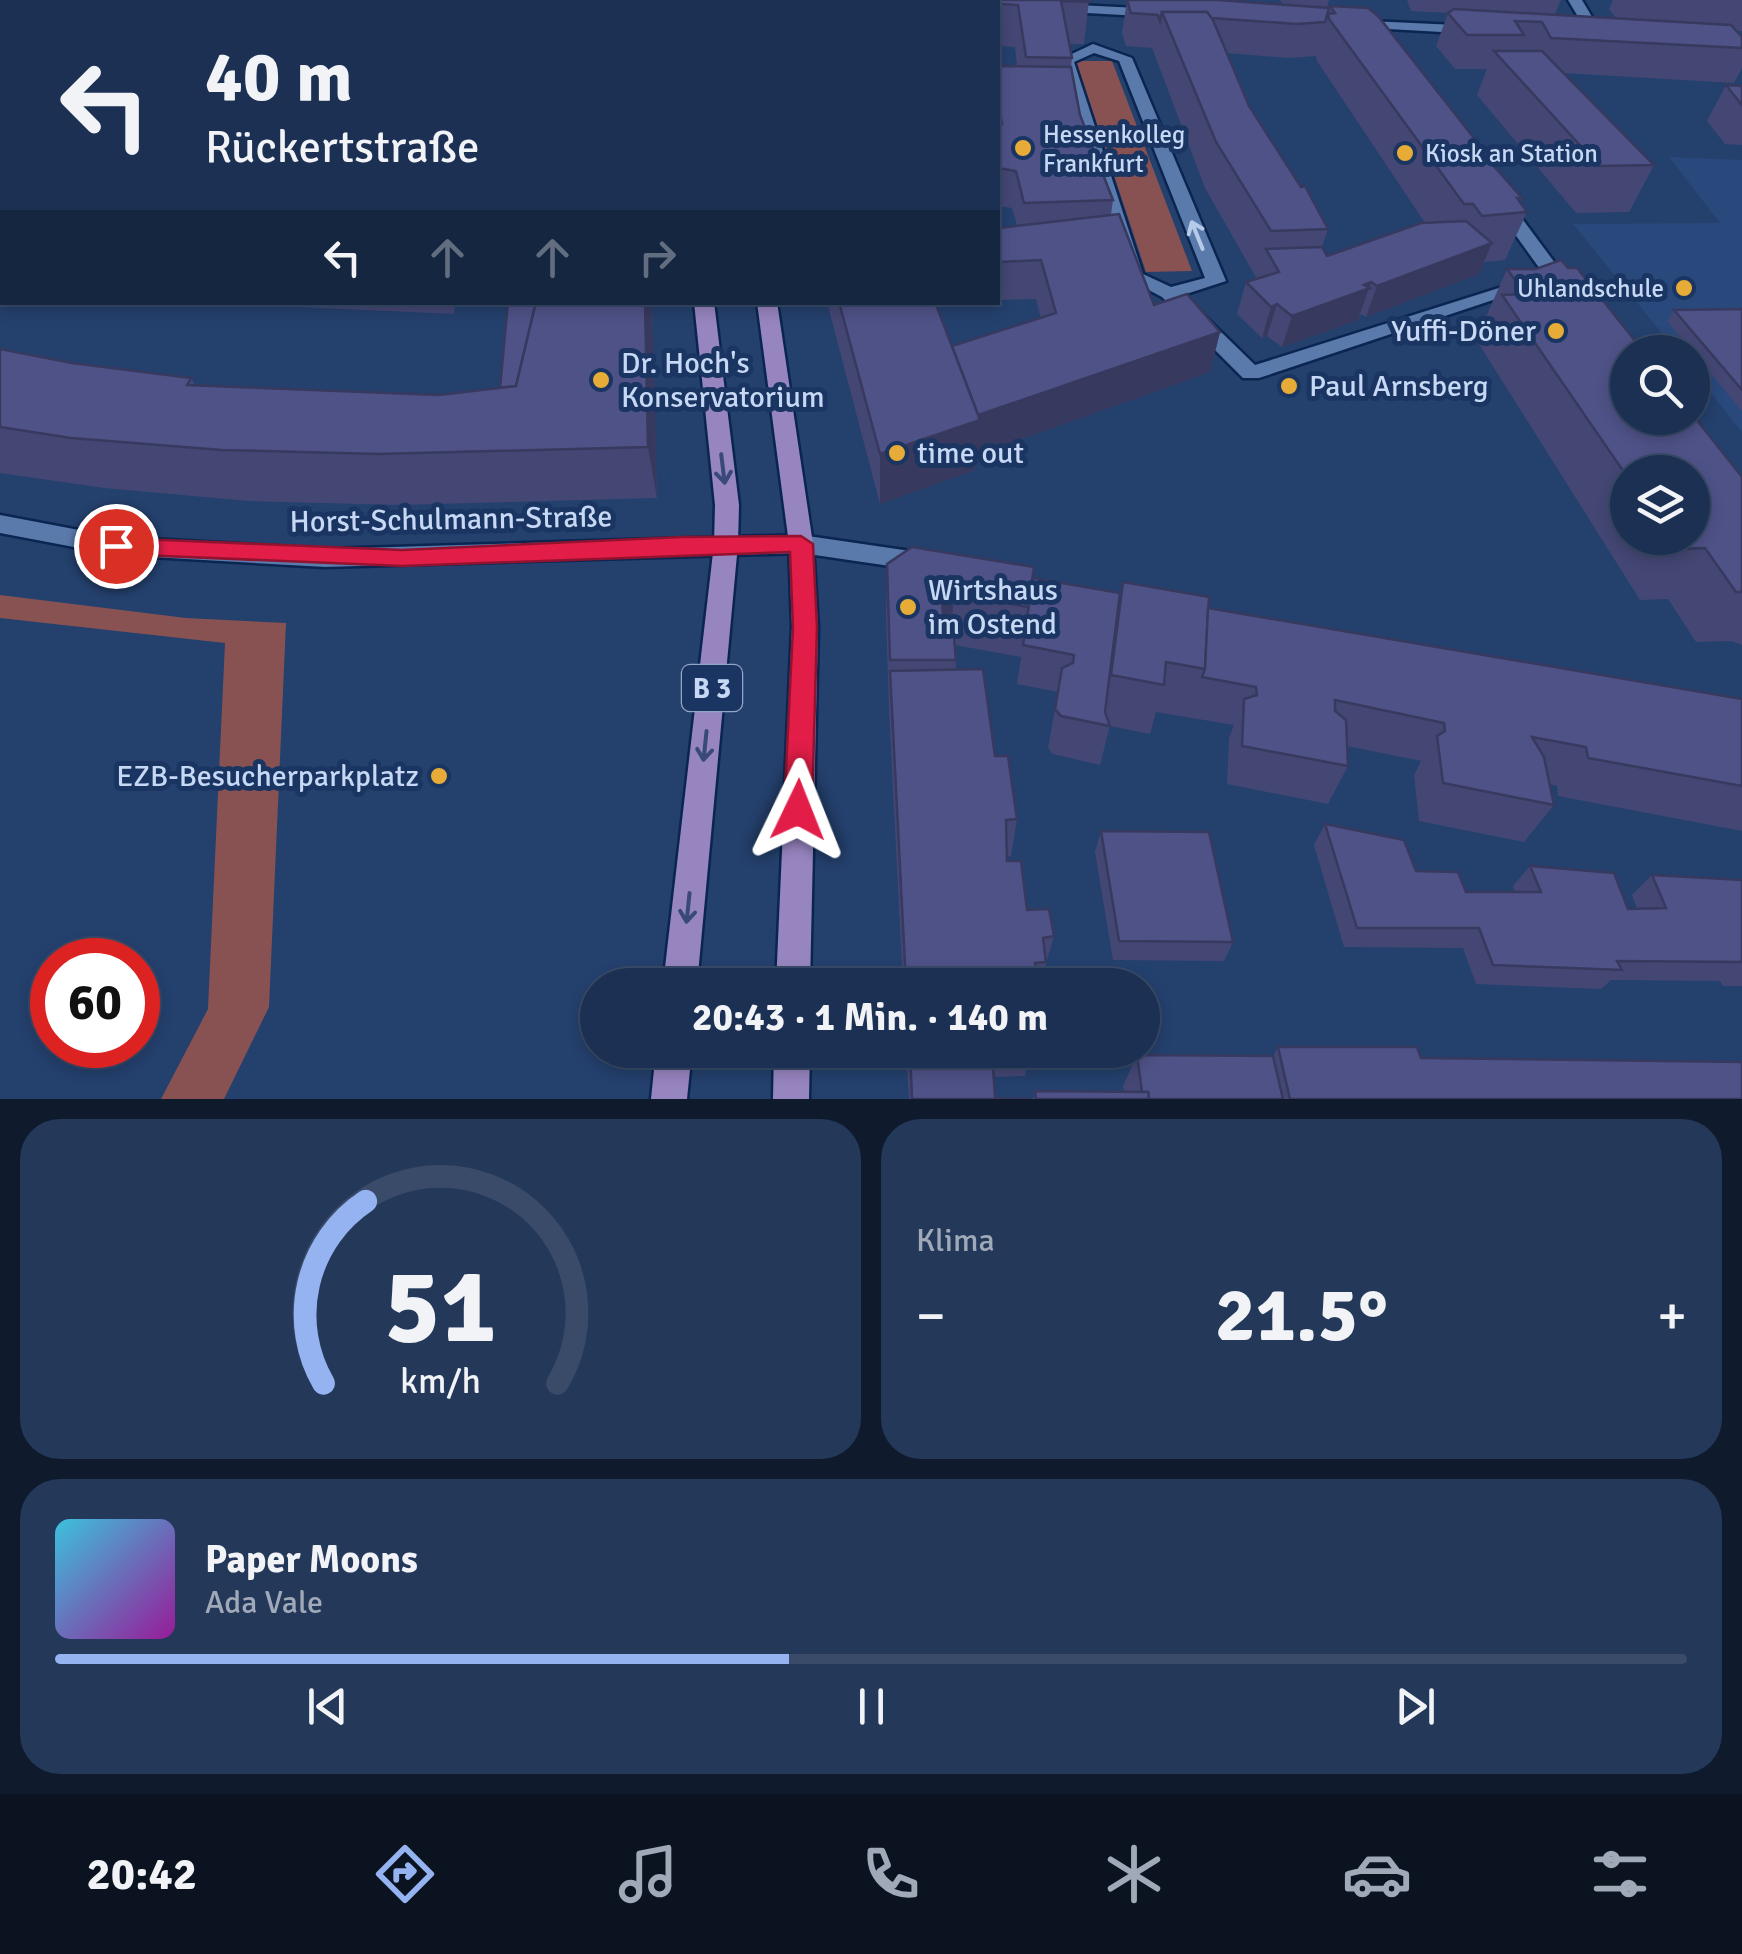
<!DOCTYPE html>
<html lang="de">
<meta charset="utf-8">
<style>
:root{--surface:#1b3052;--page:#243859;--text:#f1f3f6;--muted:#a0a9b8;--line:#394b69;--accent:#95b2f1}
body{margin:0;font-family:Signika,sans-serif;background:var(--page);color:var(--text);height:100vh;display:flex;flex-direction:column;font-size:38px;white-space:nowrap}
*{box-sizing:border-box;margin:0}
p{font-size:32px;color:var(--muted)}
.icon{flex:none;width:55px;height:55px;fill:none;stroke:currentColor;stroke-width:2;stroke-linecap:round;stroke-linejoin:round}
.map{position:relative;height:1099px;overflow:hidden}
.panel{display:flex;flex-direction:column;gap:20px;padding:20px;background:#0f1a2d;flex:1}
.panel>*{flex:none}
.top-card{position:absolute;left:0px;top:0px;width:1000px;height:305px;box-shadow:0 5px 15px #0003,0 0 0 2px var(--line);background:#1b3052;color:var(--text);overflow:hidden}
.controls{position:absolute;left:1610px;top:335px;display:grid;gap:20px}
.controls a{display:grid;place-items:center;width:100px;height:100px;border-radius:50%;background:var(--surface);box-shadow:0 5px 15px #0003,0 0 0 2px var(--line);font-size:50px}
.speed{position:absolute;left:30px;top:938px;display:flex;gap:20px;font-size:50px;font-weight:700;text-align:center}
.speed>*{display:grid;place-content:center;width:130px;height:130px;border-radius:50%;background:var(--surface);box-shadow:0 5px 15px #0003,0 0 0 2px var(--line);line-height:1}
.speed .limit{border:15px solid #d22;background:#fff;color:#111}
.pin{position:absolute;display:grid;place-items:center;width:85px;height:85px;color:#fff;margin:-42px;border:5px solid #fff;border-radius:50%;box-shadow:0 2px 10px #0007}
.me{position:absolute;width:110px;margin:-55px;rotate:2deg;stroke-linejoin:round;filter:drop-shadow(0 0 8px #0008)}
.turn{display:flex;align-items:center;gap:35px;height:210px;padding:0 40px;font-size:45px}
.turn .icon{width:130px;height:130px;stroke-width:2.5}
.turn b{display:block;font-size:70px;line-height:85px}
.lanes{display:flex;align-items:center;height:95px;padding:0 40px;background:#0003;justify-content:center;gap:50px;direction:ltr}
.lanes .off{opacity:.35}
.big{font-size:75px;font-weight:700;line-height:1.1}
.panel .widget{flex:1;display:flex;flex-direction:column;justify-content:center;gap:15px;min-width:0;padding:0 35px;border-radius:40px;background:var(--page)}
.panel .dial{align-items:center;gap:0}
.dial svg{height:260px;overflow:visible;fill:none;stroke:var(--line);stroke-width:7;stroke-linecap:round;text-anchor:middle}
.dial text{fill:var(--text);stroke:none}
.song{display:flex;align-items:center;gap:30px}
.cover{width:120px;height:120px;border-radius:15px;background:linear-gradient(135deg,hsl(190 70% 55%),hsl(300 70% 35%))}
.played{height:10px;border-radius:5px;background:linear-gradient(90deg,var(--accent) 45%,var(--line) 45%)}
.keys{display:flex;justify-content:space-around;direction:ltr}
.heat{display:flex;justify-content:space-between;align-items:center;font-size:55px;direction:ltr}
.panel .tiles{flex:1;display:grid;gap:20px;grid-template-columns:1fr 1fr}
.widget:last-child{grid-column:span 2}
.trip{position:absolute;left:580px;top:968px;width:580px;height:100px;border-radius:50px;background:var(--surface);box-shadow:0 5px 15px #0003,0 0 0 2px var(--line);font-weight:700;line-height:100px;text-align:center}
.tabs{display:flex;height:160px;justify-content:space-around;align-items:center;background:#0b1321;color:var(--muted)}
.tabs .icon{width:70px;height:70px}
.tabs .selected{color:var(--accent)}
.tabs b{font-size:45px;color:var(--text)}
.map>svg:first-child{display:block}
.built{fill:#29497c}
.green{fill:#885252}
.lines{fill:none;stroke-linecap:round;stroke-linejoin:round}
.minor-casing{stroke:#0a2550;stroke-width:5}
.primary-casing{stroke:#0a2550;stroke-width:5}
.minor{fill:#5b7aac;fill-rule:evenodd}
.primary{fill:#9785bf;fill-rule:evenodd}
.wall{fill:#444774;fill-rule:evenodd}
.shaded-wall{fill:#37395e}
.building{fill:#4f5287;stroke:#37395e;stroke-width:2.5}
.oneway{stroke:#b6cae9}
.oneway2{stroke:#394979}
.route{fill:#e11d48;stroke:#92132f;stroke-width:2.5}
.poi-dot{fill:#e7ac37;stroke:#1a3562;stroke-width:4}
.labels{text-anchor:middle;stroke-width:10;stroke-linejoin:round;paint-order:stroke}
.far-poi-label{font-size:25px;fill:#c6d8f4;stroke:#1a3562;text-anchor:start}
.shield{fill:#1a3562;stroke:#92a7c8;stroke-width:2.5}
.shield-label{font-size:28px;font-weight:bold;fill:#c6d8f4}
.poi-label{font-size:30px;fill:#c6d8f4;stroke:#1a3562;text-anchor:start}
.street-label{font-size:30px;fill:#c6d8f4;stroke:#1a3562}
</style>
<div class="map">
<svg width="1742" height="1099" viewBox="0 0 1742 1099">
<rect width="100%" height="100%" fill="#24406d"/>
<!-- built -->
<polygon class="built" points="1669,157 1742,160 1742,432 1693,371 1692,352 1677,352 1573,224 1720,223"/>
<!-- green -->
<g class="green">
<polygon points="1076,61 1112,61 1192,271 1146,272"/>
<polygon points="0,595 186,618 286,623 269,1007 224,1099 161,1099 208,1009 225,643 0,618"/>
</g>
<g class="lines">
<!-- minor casing -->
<g class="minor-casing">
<g id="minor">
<polygon points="1568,0 1582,0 1604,37 1602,40 1592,40"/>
<polygon points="993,1 1158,9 1165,13 1158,17 998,8"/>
<polygon points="1348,20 1477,26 1484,30 1477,34 1353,27 1346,23"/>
<path d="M 1093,44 L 1132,58 L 1226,281 L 1183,295 L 1255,365 L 1521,281 L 1528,279 L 1538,285 L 1259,378 L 1243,378 L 1162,297 L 1124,277 L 1059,60 ZM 1094,53 L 1119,61 L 1205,278 L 1171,287 L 1143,274 L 1074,62 Z"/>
<polygon points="1494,197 1506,197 1575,290 1572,294 1558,294 1491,201"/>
<polygon points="2,273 2,286 0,287 0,274"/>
<polygon points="0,515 116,537 325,549 801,535 931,554 944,563 931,572 801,553 325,567 116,555 0,533"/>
</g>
</g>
<!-- primary casing -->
<g class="primary-casing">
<g id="primary">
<polygon points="662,0 676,0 676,2 663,2"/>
<polygon points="700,0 714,0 715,2 702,2"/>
<polygon points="694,302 714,302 739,505 738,544 697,985 663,985 714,544 715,505"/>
<polygon points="757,302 777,302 813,544 818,627 810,985 776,985 792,627 789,544"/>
<polygon points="656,1050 692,1050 687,1099 651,1099"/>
<polygon points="774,1050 810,1050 809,1099 773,1099"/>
</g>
</g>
<!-- minor -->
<use href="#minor" class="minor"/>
<!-- primary -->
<use href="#primary" class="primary"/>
</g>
<!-- wall -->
<g class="wall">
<rect x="375" y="0" width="265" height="2"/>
<polygon points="747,0 1089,0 1084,44 1069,44 1072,58 1071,67 1080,115 1113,200 1111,215 1154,305 1220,332 1210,372 977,455 975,470 880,504 827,302 935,302 952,346 1041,318 1036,299 998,300 998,228 1017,225 1012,208 998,206 998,66 1017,66 1015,47 998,46 998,2 747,2"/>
<path d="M 1127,0 L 1283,4 L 1280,0 L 1329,0 L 1327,8 L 1330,6 L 1481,147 L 1480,151 L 1522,198 L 1520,202 L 1527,212 L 1505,260 L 1484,262 L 1479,274 L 1366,317 L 1361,314 L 1358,320 L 1282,347 L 1267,336 L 1262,338 L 1237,314 L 1246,282 L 1257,279 L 1205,188 L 1152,48 L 1126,46 L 1122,33 ZM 1227,53 L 1289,58 L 1316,56 L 1317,61 L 1425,223 L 1327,256 L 1322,247 L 1328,229 L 1249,106 Z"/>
<polygon points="1407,0 1561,0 1555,14 1616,18 1609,9 1613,0 1742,0 1742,31 1737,31 1742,37 1742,68 1734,83 1564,73 1654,165 1629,212 1576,213 1477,95 1487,69 1455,69 1436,46 1448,13 1411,11"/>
<polygon points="1726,85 1742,86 1742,145 1725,144 1707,121"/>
<path d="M 1507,269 L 1742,477 L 1742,645 L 1731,641 L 1696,642 L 1668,599 L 1640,600 L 1479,344 L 1488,324 L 1485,319 ZM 1628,472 L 1692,538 L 1628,538 Z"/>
<polygon points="187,302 455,302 454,314"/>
<polygon points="652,302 657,498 399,505 249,501 104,488 0,473 0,349 72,363 191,378 195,385 439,395 500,388"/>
<polygon points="1742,309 1742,410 1741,410 1667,321 1674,310"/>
<polygon points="887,564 1033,578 1120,593 1123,582 1208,608 1742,699 1742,831 1558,796 1557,786 1550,784 1554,805 1524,842 1419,821 1414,775 1421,761 1347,746 1348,766 1328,804 1227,784 1229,738 1234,725 1156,712 1150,734 1110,726 1100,765 1053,754 1048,748 1058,692 1017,684 1024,639 1021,657 955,645 956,670 995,756 1017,819 1011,856 1007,857 1007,861 1027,910 1054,936 1040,985 903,985 889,710 886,615"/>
<polygon points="1325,824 1416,871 1466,892 1515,892 1513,886 1530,866 1628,909 1637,909 1632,895 1652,875 1742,880 1742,986 1723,986 1720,981 1611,980 1601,989 1476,984 1463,948 1344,947 1314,845"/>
<polygon points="1101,831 1233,942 1224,961 1113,960 1095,852"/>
<polygon points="1278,1047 1421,1058 1742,1099 1033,1099 1035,1091 1124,1092 1123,1086 1137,1055 1273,1056"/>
<polygon points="906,1050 1031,1050 1025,1076 994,1077 995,1098 1030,1099 909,1099"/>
</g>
<!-- shaded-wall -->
<g class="shaded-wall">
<polygon points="488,0 544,0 545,2 486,2"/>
<polygon points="2,85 2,142 0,143 0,86"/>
<polygon points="0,180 2,184 2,251 0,252"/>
<polygon points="1492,243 1479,274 1366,317 1377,286"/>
<polygon points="1371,282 1358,320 1282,347 1292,316"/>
<polygon points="645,302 652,302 657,498 648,447"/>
<polygon points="1277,304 1267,336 1262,338 1271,307"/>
<polygon points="1220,332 1210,372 977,455 975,470 880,504 880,454 974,417"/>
<polygon points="954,594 950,645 938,652 942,602"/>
</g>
<!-- building -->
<g class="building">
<polygon points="270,0 315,0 328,2 265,2"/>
<polygon points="428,0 488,0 486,1 494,2 423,2"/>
<rect x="580" y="0" width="58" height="2"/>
<polygon points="755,0 832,0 831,2 756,2"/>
<polygon points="940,0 1089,0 1090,2 1061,1 1072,58 1026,57 1018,5"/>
<polygon points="1127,0 1218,0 1329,8 1325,22 1297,24 1211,18 1207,12 1162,12 1160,21 1158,15 1131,13"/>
<polygon points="1330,6 1368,8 1378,16 1481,147 1477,147 1522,198 1517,198 1527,212 1482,216 1473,204 1464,204 1329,19 1328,14 1335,13"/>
<polygon points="1454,9 1731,25 1742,37 1742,48 1551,38 1542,22 1515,21 1524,35 1467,35 1448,13"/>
<polygon points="1162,12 1207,12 1213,20 1249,106 1301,187 1305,186 1328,229 1271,231 1216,142"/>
<polygon points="1494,51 1542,51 1654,165 1599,166"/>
<polygon points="998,66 1071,67 1080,115 1113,200 1024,203 1016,171 998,168 998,125 1002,124 998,101"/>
<polygon points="1726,85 1742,86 1742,105"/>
<polygon points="1119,214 1154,305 1187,294 1220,332 978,415 952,346 1056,313 1041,260 1000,262 998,253 998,228"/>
<polygon points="1466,221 1492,243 1377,286 1371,282 1364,285 1370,288 1292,316 1277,304 1271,307 1246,282 1279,272 1266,249 1322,247 1327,256 1421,223"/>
<polygon points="1561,260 1568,268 1577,268 1644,352 1628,352 1628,418 1692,418 1692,414 1742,477 1742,592 1736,592 1705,548 1676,549 1668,538 1692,538 1692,472 1628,472 1628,478 1502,295 1525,294 1507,269 1536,269"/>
<polygon points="508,302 536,302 516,386 500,388"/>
<polygon points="536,302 645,302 648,447 379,454 222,450 71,438 0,427 0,349 72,363 191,378 187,385 439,395 516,386"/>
<polygon points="839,302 935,302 980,420 880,454"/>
<polygon points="1742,309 1742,390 1674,310"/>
<polygon points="912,547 1034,567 1028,607 954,594 942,602 944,627 953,627 956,660 890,660 887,564"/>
<polygon points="1033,578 1120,593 1105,712 1110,726 1061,716 1055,709 1062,668 1073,663 1074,655 1023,645"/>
<polygon points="1123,582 1209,597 1205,669 1166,662 1164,685 1111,675"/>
<polygon points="1208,608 1742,699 1742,786 1588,758 1586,747 1532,737 1544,757 1554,805 1443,783 1437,736 1445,731 1444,723 1335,700 1335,711 1346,720 1348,766 1242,746 1244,699 1257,695 1256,687 1202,677 1205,669"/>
<polygon points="983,669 995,756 1008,756 1017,819 1006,820 1007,861 1021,861 1027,910 1049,909 1054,936 1043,938 1046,962 1035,963 1038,985 906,985 890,671"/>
<polygon points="1325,824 1404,840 1416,871 1458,872 1466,892 1541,892 1530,866 1614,873 1628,909 1666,908 1652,875 1742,880 1742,962 1617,961 1622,970 1493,965 1479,928 1357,928"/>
<polygon points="1101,831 1209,832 1233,942 1119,941"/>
<polygon points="1278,1047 1417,1047 1421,1058 1742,1062 1742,1099 1290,1099"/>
<polygon points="910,1050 992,1050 995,1098 1030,1099 912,1099"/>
<polygon points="1137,1055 1273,1056 1283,1099 1149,1099 1148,1092 1142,1092"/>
<polygon points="1035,1091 1148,1092 1149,1099 1036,1099"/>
</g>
<!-- one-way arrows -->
<defs><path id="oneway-shaft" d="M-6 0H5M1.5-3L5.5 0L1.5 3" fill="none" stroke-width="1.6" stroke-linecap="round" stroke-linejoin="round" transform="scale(2.5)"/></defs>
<use class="oneway" href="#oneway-shaft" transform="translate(1197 235) rotate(-112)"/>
<g class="oneway2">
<use href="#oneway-shaft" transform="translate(723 469) rotate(83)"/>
<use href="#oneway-shaft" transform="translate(705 746) rotate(96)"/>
<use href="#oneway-shaft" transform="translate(688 908) rotate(96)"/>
</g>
<!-- route -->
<polygon class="route" points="801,536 813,544 817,627 812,810 808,818 798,822 788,818 784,810 793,627 790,552 402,566 116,554 105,546 116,538 402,550 681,537"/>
<!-- markers -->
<g class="poi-dot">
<circle cx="1023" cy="148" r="10"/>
<circle cx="1405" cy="153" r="10"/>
<circle cx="1684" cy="288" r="10"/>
<circle cx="1556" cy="331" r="10"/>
<circle cx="601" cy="380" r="10"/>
<circle cx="1289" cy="386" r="10"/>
<circle cx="897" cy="453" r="10"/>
<circle cx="908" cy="607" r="10"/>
<circle cx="439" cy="776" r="10"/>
</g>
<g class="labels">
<!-- far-poi labels -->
<g class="far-poi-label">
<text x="1043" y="143">Hessenkolleg<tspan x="1043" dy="29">Frankfurt</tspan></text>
<text x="1425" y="162">Kiosk an Station</text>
<text x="1664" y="297" text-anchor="end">Uhlandschule</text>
</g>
<!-- shield labels -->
<rect class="shield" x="682" y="665" width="60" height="46" rx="8"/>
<g class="shield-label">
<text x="712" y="698">B 3</text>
</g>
<!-- poi labels -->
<g class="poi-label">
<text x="1536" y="341" text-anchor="end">Yuffi-Döner</text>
<text x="621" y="373">Dr. Hoch's<tspan x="621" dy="34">Konservatorium</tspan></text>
<text x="1309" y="396">Paul Arnsberg</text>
<text x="917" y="463">time out</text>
<text x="928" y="600">Wirtshaus<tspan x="928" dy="34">im Ostend</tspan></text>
<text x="419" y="786" text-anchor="end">EZB-Besucherparkplatz</text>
</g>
<!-- street labels -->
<g class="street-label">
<text transform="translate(451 519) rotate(-1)" y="10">Horst-Schulmann-Straße</text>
</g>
</g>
</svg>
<div class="controls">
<a><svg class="icon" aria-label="search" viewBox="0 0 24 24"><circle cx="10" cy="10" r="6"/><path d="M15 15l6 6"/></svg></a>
<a><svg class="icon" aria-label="layers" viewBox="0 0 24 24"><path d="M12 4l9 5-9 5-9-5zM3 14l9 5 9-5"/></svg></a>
</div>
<div class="speed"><div class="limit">60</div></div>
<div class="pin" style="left:116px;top:546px;background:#d93025"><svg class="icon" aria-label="arrive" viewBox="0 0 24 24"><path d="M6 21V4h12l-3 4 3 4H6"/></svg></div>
<svg class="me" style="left:798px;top:810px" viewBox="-20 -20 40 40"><path d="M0-17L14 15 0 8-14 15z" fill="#e11d48" stroke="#fff" stroke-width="4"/></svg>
<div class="trip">20:43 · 1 Min. · 140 m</div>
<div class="top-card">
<div class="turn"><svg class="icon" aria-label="left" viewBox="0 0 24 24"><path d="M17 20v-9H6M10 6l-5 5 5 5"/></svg><div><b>40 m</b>Rückertstraße</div></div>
<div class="lanes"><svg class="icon" aria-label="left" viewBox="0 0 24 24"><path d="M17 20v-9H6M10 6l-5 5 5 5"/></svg><svg class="icon off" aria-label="ahead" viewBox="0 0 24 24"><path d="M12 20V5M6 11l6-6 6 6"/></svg><svg class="icon off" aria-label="ahead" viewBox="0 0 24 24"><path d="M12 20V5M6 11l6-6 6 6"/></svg><svg class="icon off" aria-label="right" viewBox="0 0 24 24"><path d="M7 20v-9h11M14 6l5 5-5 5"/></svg></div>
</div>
</div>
<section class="panel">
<div class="tiles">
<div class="widget dial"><svg viewBox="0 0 100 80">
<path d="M14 69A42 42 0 1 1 86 69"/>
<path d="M14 69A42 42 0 0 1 27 13" stroke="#95b2f1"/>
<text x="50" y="56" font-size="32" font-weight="700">51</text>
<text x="50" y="72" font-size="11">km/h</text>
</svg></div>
<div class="widget"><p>Klima</p>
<div class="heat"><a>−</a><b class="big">21.5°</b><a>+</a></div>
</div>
<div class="widget">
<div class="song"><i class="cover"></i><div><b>Paper Moons</b><p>Ada Vale</p></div></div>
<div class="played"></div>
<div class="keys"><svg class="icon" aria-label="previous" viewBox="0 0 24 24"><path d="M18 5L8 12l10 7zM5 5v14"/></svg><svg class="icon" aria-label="pause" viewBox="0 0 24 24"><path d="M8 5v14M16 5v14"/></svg><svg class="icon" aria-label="next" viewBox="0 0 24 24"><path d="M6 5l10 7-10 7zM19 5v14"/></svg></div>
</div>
</div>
</section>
<nav class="tabs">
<b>20:42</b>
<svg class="icon selected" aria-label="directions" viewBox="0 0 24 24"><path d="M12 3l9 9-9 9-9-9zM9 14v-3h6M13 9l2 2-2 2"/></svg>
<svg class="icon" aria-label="music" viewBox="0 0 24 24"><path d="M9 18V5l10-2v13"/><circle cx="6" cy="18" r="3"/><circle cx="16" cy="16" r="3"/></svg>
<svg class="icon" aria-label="phone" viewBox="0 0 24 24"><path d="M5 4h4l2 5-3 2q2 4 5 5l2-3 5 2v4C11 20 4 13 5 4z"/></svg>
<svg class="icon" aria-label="climate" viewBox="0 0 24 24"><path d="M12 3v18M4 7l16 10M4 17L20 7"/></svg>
<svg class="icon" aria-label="car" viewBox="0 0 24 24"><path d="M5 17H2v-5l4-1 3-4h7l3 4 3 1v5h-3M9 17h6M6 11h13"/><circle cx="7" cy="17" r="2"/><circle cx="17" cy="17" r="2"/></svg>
<svg class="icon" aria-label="filters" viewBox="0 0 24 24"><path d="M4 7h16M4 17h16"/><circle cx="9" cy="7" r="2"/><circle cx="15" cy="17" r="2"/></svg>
</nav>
